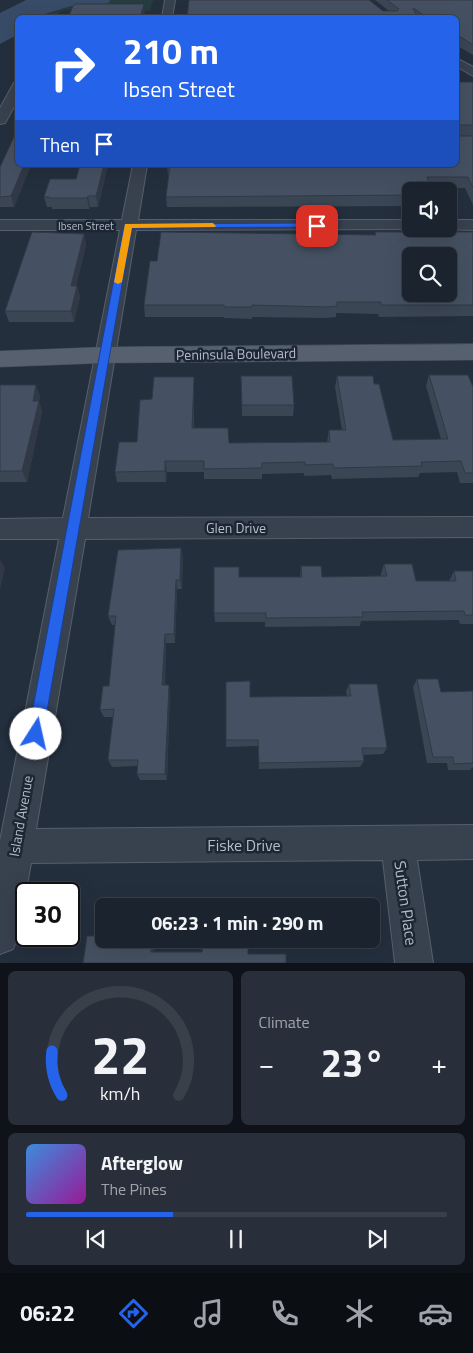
<!DOCTYPE html>
<meta charset="utf-8">
<style>
:root{--surface:#1b232e;--page:#282f3a;--text:#f1f3f6;--muted:#a0a4aa;--line:#39404a;--accent:#2563eb}
body{margin:0;font-family:"Titillium Web",sans-serif;background:var(--page);color:var(--text);height:100vh;display:flex;flex-direction:column;font-size:19px;white-space:nowrap}
*{box-sizing:border-box;margin:0}
p{font-size:16px;color:var(--muted)}
.icon{flex:none;width:28px;height:28px;fill:none;stroke:currentColor;stroke-width:2;stroke-linecap:round;stroke-linejoin:round}
.map{position:relative;height:963px;overflow:hidden}
.details{display:flex;flex-direction:column;gap:8px;padding:8px;background:#0f1319;flex:1}
.details>*{flex:none}
.hud{position:absolute;left:15px;top:15px;width:444px;height:152px;border-radius:8px;box-shadow:0 5px 20px #0002,0 0 0 1px var(--line);background:#2563eb;color:#fff;overflow:hidden}
.buttons{position:absolute;left:402px;top:182px;display:grid;gap:10px}
.buttons a{display:grid;place-items:center;width:55px;height:55px;border-radius:8px;background:var(--surface);box-shadow:0 5px 20px #0002,0 0 0 1px var(--line);font-size:25px}
.speed{position:absolute;left:15px;top:882px;display:flex;gap:10px;font-size:25px;font-weight:700;text-align:center}
.speed>*{display:grid;place-content:center;width:65px;height:65px;border-radius:50%;background:var(--surface);box-shadow:0 5px 20px #0002,0 0 0 1px var(--line);line-height:1}
.speed .limit{border:2px solid #111;border-radius:8px;background:#fff;color:#111}
.pin{position:absolute;display:grid;place-items:center;width:42px;height:42px;color:#fff;margin:-21px;border-radius:10px;box-shadow:0 2px 8px #0006}
.me{position:absolute;width:55px;margin:-28px;rotate:10deg;stroke-linejoin:round;filter:drop-shadow(0 0 4px #0008)}
.turn{display:flex;align-items:center;gap:18px;height:105px;padding:0 25px;font-size:22px}
.turn .icon{width:65px;height:65px;stroke-width:2.5}
.turn b{display:block;font-size:35px;line-height:42px}
.then{display:flex;align-items:center;height:48px;padding:0 25px;background:#0003;gap:10px;font-size:19px}
.big{font-size:38px;font-weight:700;line-height:1.1}
.details .card{flex:1;display:flex;flex-direction:column;justify-content:center;gap:8px;min-width:0;padding:0 18px;border-radius:8px;background:var(--page)}
.details .dial{align-items:center;gap:0}
.dial svg{height:130px;overflow:visible;fill:none;stroke:var(--line);stroke-width:7;stroke-linecap:round;text-anchor:middle}
.dial text{fill:var(--text);stroke:none}
.song{display:flex;align-items:center;gap:15px}
.cover{width:60px;height:60px;border-radius:8px;background:linear-gradient(135deg,hsl(210 70% 55%),hsl(300 70% 35%))}
.played{height:5px;border-radius:2px;background:linear-gradient(90deg,var(--accent) 35%,var(--line) 35%)}
.keys{display:flex;justify-content:space-around;direction:ltr}
.heat{display:flex;justify-content:space-between;align-items:center;font-size:28px;direction:ltr}
.details .tiles{flex:1;display:grid;gap:8px;grid-template-columns:1fr 1fr}
.card:last-child{grid-column:span 2}
.trip{position:absolute;left:95px;top:898px;width:285px;height:50px;border-radius:8px;background:var(--surface);box-shadow:0 5px 20px #0002,0 0 0 1px var(--line);font-weight:700;line-height:50px;text-align:center}
.tab-bar{display:flex;height:80px;justify-content:space-around;align-items:center;background:#0b0e12;color:var(--muted)}
.tab-bar .icon{width:35px;height:35px}
.tab-bar .current{color:var(--accent)}
.tab-bar b{font-size:22px;color:var(--text)}
.map>svg:first-child{display:block}
.green{fill:#263c3f}
.water{fill:#394c67}
.lines{fill:none;stroke-linecap:round;stroke-linejoin:round}
.street-casing{stroke:#565f6c;stroke-width:2}
.primary-casing{stroke:#414a57;stroke-width:1}
.street{fill:#38414e;fill-rule:evenodd}
.primary{fill:#56606e;fill-rule:evenodd}
.wall{fill:#3b4654}
.shaded-wall{fill:#303945}
.building{fill:#455162;stroke:#303945;fill-rule:evenodd}
.route{fill:#2563eb;stroke:#184099}
.slow{fill:#f59e0b}
.labels{text-anchor:middle;stroke-width:5;stroke-linejoin:round;paint-order:stroke}
.far-street-label{font-size:11px;fill:#b4bcc9;stroke:#1d2633}
.street-label{font-size:14px;fill:#b4bcc9;stroke:#1d2633}
.near-street-label{font-size:16px;fill:#b4bcc9;stroke:#1d2633}
</style>
<div class="map">
<svg width="473" height="963" viewBox="0 0 473 963">
<rect width="100%" height="100%" fill="#242f3e"/>
<!-- green -->
<polygon class="green" points="110,0 153,0 150,11 76,9 64,10 52,17 36,18 71,6 108,4"/>
<!-- water -->
<polygon class="water" points="26,0 110,0 108,4 71,6 36,17 18,18 17,35 0,44 0,13"/>
<g class="lines">
<!-- street casing -->
<g class="street-casing">
<g id="street">
<polygon points="165,0 175,0 172,18 162,18"/>
<polygon points="456,58 473,67 473,76 456,66"/>
<polygon points="18,82 18,99 5,123 0,124 0,108 14,83"/>
<polygon points="133,165 147,165 138,220 411,220 411,229 416,229 136,230 88,518 473,517 473,537 85,539 36,829 473,825 473,859 417,860 433,963 395,963 383,860 31,863 18,936 13,949 0,954 0,841 59,539 0,539 0,519 63,518 120,230 0,230 0,220 122,220"/>
<polygon points="449,220 473,220 473,230 444,229 449,229"/>
</g>
</g>
<!-- primary casing -->
<g class="primary-casing">
<polygon id="primary" points="473,344 473,360 104,363 0,367 0,351 104,347"/>
</g>
<!-- street -->
<use href="#street" class="street"/>
<!-- primary -->
<use href="#primary" class="primary"/>
</g>
<!-- wall -->
<g class="wall">
<polygon points="375,0 473,0 473,55 456,45 456,18 187,18 389,11"/>
<polygon points="456,82 473,82 473,205 465,188 431,188 432,191 411,191 411,206 167,207 166,197 169,175 168,175 167,165 456,165"/>
<polygon points="18,165 31,165 14,207 0,207 0,167"/>
<polygon points="108,165 98,207 90,207 89,209 52,209 52,207 47,207 44,197"/>
<polygon points="375,232 473,232 473,316 379,317 378,314 336,313 336,317 324,318 252,317 252,319 224,318 224,317 145,317 144,305 157,261 375,235"/>
<polygon points="84,234 86,245 76,286 77,286 80,297 74,322 9,322 5,311"/>
<polygon points="429,375 473,387 473,483 460,483 457,472 420,473 418,477 332,479 331,475 304,476 304,473 262,474 262,479 204,479 204,472 167,472 166,482 117,482 115,472 137,442 152,399 194,377 194,428 229,443 327,442 329,430 342,430 335,387 337,376 374,384 393,440 441,439 426,386"/>
<polygon points="241,376 294,405 293,416 242,416"/>
<polygon points="0,385 40,396 39,401 42,412 27,482 0,482"/>
<polygon points="181,548 183,558 182,589 177,589 175,643 166,643 165,685 170,693 167,780 140,780 137,774 137,766 112,767 108,760 113,717 104,717 100,710 109,686 115,625 112,625 108,616"/>
<polygon points="384,564 416,581 449,581 454,571 473,571 473,624 460,624 459,620 361,621 360,626 265,627 265,622 215,622 214,613 239,577 300,577 301,566 322,577 381,576 381,574"/>
<polygon points="417,679 441,692 473,691 473,767 470,770 448,770 447,763 427,763 413,687"/>
<polygon points="226,682 250,697 347,696 346,692 349,684 387,748 383,754 363,755 364,761 360,767 259,769 258,746 226,747"/>
</g>
<!-- shaded-wall -->
<g class="shaded-wall">
<polygon points="144,4 145,13 143,18 140,18"/>
<polygon points="24,165 31,165 14,207 11,196"/>
<polygon points="104,165 108,165 98,207 96,196"/>
<polygon points="88,196 90,207 89,209 87,198"/>
<polygon points="84,234 86,245 73,297 71,286"/>
<polygon points="77,286 80,297 74,322 71,311"/>
<polygon points="194,377 194,388 193,439 192,428"/>
<polygon points="36,385 40,396 39,401 42,412 27,482 22,471 33,401"/>
<polygon points="165,461 167,472 166,482 165,471"/>
<polygon points="181,548 183,558 182,589 180,580"/>
<polygon points="0,559 5,568 0,590"/>
<polygon points="176,580 177,589 175,643 174,634"/>
<polygon points="165,634 166,643 164,693 162,685"/>
<polygon points="169,685 170,693 167,780 165,774"/>
<polygon points="152,939 155,939 154,953 151,952"/>
</g>
<!-- building -->
<g class="building">
<polygon points="189,0 369,0 383,11 397,11 399,9 387,0 473,0 473,45 456,34 456,18 428,18 413,8 418,18 187,18"/>
<polygon points="76,4 144,4 140,18 68,18 73,6"/>
<polygon points="456,82 473,82 473,125 457,125 457,136 473,136 473,188 468,177 427,177 432,190 414,190 414,191 411,191 411,195 166,197 170,165 456,165"/>
<polygon points="18,128 18,165 24,165 11,196 0,197 0,167"/>
<polygon points="80,165 104,165 96,196 88,196 87,198 49,198 50,197 44,197 50,179 76,179"/>
<polygon points="32,232 84,234 71,286 77,286 71,311 5,311"/>
<path d="M 161,232 L 376,235 L 375,232 L 473,232 L 473,305 L 381,305 L 381,302 L 337,302 L 337,306 L 326,307 L 252,305 L 252,307 L 224,307 L 224,305 L 144,305 L 150,261 L 157,261 ZM 411,256 L 449,256 L 449,294 L 411,294 Z"/>
<polygon points="429,375 468,375 473,387 473,473 465,473 461,461 421,462 422,466 334,468 333,464 305,465 305,462 262,463 262,468 204,469 204,461 165,461 165,471 115,472 119,442 137,442 140,400 152,399 154,377 194,377 192,428 228,428 229,443 330,442 329,430 346,430 337,376 373,376 374,384 379,384 393,440 448,439"/>
<polygon points="241,376 292,376 294,405 242,405"/>
<polygon points="0,385 36,385 33,401 39,401 22,471 0,471"/>
<polygon points="181,548 180,580 176,580 174,634 165,634 162,685 169,685 165,774 137,774 138,760 108,760 114,709 100,710 103,686 109,686 116,616 108,616 118,550"/>
<polygon points="384,564 412,564 416,581 456,581 454,571 473,571 473,615 465,615 464,611 362,612 363,617 266,618 266,613 214,613 214,567 239,567 239,577 302,577 301,566 321,566 322,577 387,576"/>
<polygon points="417,679 438,679 441,692 473,691 473,763 454,764 453,757 433,757"/>
<polygon points="250,681 250,697 351,696 349,684 377,684 387,748 362,748 364,761 259,763 258,740 226,740 226,682"/>
<polygon points="87,936 104,936 104,939 152,939 151,952 202,952 203,939 248,939 248,954 286,954 286,963 83,963"/>
</g>
<!-- route -->
<polygon class="route" points="317,223 320,224 320,227 132,228 43,734 41,739 36,741 31,739 28,734 124,226 128,224"/>
<!-- slow -->
<polygon class="slow" points="213,223 216,226 215,227 132,228 122,282 118,284 114,282 125,224"/>
<g class="labels">
<!-- far-street labels -->
<g class="far-street-label">
<text x="86" y="230">Ibsen Street</text>
</g>
<!-- street labels -->
<g class="street-label">
<text transform="translate(236 354) rotate(-1)" y="5">Peninsula Boulevard</text>
<text x="236" y="533">Glen Drive</text>
<text transform="translate(21 816) rotate(-80)" y="5">Island Avenue</text>
</g>
<!-- near-street labels -->
<g class="near-street-label">
<text x="244" y="851">Fiske Drive</text>
<text transform="translate(406 903) rotate(82)" y="6">Sutton Place</text>
</g>
</g>
</svg>
<div class="buttons">
<a><svg class="icon" aria-label="sound" viewBox="0 0 24 24"><path d="M4 9h4l5-4v14l-5-4H4zM17 9q2 3 0 6"/></svg></a>
<a><svg class="icon" aria-label="search" viewBox="0 0 24 24"><circle cx="10" cy="10" r="6"/><path d="M15 15l6 6"/></svg></a>
</div>
<div class="speed"><div class="limit">30</div></div>
<div class="pin" style="left:317px;top:226px;background:#d93025"><svg class="icon" aria-label="arrive" viewBox="0 0 24 24"><path d="M6 21V4h12l-3 4 3 4H6"/></svg></div>
<svg class="me" style="left:36px;top:734px" viewBox="-20 -20 40 40"><circle r="19" fill="#fff"/><path d="M0-13L10 11 0 6-10 11z" fill="#2563eb"/></svg>
<div class="trip">06:23 · 1 min · 290 m</div>
<div class="hud">
<div class="turn"><svg class="icon" aria-label="right" viewBox="0 0 24 24"><path d="M7 20v-9h11M14 6l5 5-5 5"/></svg><div><b>210 m</b>Ibsen Street</div></div>
<div class="then">Then<svg class="icon" aria-label="arrive" viewBox="0 0 24 24"><path d="M6 21V4h12l-3 4 3 4H6"/></svg></div>
</div>
</div>
<section class="details">
<div class="tiles">
<div class="card dial"><svg viewBox="0 0 100 80">
<path d="M14 69A42 42 0 1 1 86 69"/>
<path d="M14 69A42 42 0 0 1 8 42" stroke="#2563eb"/>
<text x="50" y="56" font-size="32" font-weight="700">22</text>
<text x="50" y="72" font-size="11">km/h</text>
</svg></div>
<div class="card"><p>Climate</p>
<div class="heat"><a>−</a><b class="big">23°</b><a>+</a></div>
</div>
<div class="card">
<div class="song"><i class="cover"></i><div><b>Afterglow</b><p>The Pines</p></div></div>
<div class="played"></div>
<div class="keys"><svg class="icon" aria-label="previous" viewBox="0 0 24 24"><path d="M18 5L8 12l10 7zM5 5v14"/></svg><svg class="icon" aria-label="pause" viewBox="0 0 24 24"><path d="M8 5v14M16 5v14"/></svg><svg class="icon" aria-label="next" viewBox="0 0 24 24"><path d="M6 5l10 7-10 7zM19 5v14"/></svg></div>
</div>
</div>
</section>
<nav class="tab-bar">
<b>06:22</b>
<svg class="icon current" aria-label="directions" viewBox="0 0 24 24"><path d="M12 3l9 9-9 9-9-9zM9 14v-3h6M13 9l2 2-2 2"/></svg>
<svg class="icon" aria-label="music" viewBox="0 0 24 24"><path d="M9 18V5l10-2v13"/><circle cx="6" cy="18" r="3"/><circle cx="16" cy="16" r="3"/></svg>
<svg class="icon" aria-label="phone" viewBox="0 0 24 24"><path d="M5 4h4l2 5-3 2q2 4 5 5l2-3 5 2v4C11 20 4 13 5 4z"/></svg>
<svg class="icon" aria-label="climate" viewBox="0 0 24 24"><path d="M12 3v18M4 7l16 10M4 17L20 7"/></svg>
<svg class="icon" aria-label="car" viewBox="0 0 24 24"><path d="M5 17H2v-5l4-1 3-4h7l3 4 3 1v5h-3M9 17h6M6 11h13"/><circle cx="7" cy="17" r="2"/><circle cx="17" cy="17" r="2"/></svg>
</nav>
